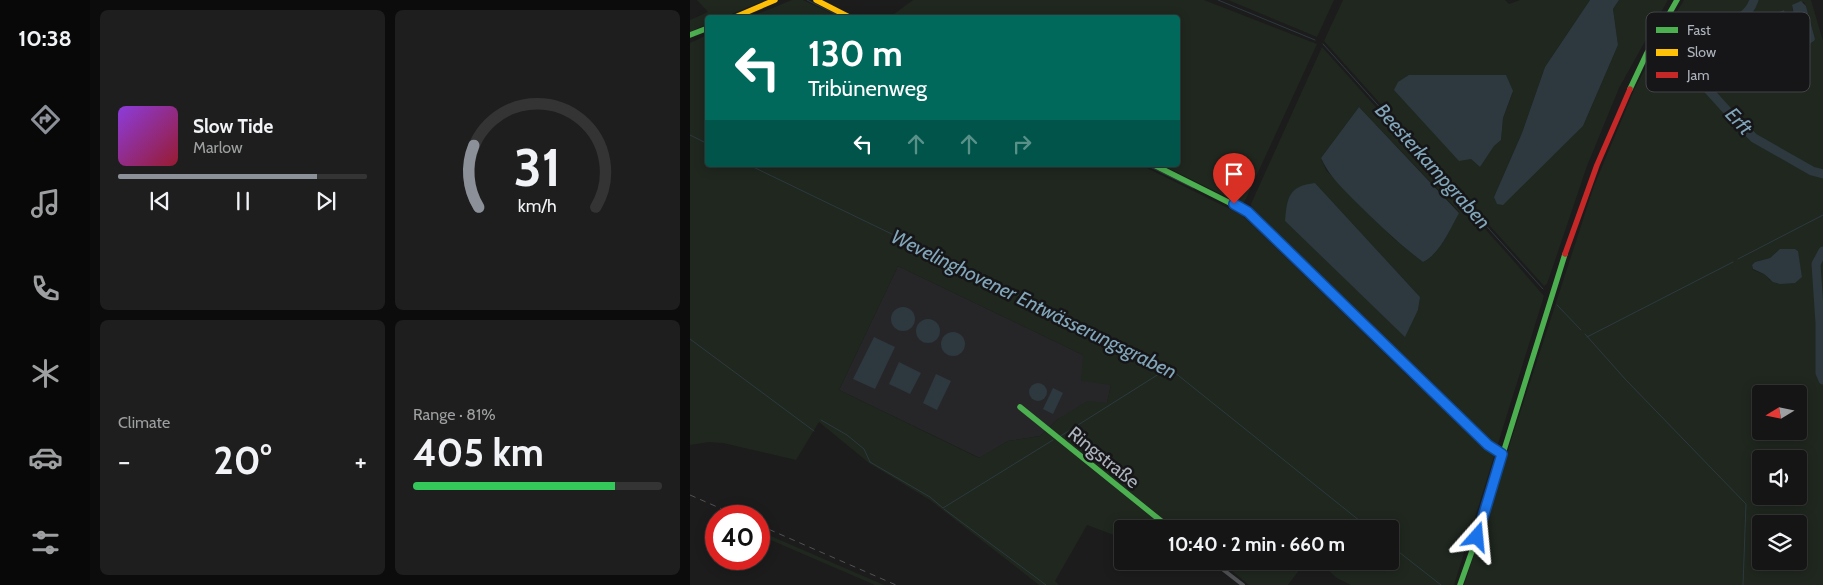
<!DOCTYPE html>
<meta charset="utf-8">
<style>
:root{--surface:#151515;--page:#1e1e1e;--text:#f1f3f6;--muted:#9d9fa0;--line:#343434;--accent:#8c9099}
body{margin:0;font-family:Cabin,sans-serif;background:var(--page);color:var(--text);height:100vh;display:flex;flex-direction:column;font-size:19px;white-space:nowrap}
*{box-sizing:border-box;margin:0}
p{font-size:16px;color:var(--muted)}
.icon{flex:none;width:28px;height:28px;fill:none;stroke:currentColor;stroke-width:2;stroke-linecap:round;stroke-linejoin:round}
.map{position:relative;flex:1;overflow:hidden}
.drawer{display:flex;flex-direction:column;gap:10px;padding:10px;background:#0c0c0c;width:600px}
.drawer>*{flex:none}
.guide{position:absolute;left:15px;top:15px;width:475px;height:152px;border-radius:5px;box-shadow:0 2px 12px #0003,0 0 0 1px var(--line);background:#00695c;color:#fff;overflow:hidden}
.needle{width:32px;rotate:260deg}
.tools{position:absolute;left:1062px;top:385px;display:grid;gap:10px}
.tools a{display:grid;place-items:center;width:55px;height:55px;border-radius:5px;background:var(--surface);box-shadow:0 2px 12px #0003,0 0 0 1px var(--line);font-size:25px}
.speed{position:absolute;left:15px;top:505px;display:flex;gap:10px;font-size:25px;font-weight:700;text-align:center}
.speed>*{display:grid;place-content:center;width:65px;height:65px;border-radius:50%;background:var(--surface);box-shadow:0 2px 12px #0003,0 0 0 1px var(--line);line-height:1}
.speed .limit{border:8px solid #d22;background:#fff;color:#111}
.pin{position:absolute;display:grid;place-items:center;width:42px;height:42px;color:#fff;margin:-51px -21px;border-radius:50% 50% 50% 0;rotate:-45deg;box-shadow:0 0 5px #0007}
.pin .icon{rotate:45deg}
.me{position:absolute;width:55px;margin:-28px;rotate:18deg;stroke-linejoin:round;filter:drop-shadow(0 0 4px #0008)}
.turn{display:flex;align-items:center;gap:18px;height:105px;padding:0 20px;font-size:22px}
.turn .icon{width:65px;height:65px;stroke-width:2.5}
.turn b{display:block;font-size:35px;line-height:42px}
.lanes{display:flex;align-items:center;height:48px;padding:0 20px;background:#0003;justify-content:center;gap:25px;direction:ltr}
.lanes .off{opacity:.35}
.big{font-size:38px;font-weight:800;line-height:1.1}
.drawer .widget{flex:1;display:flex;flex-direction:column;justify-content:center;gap:8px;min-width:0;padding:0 18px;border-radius:8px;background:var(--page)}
.drawer .dial{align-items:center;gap:0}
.dial svg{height:130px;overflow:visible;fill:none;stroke:var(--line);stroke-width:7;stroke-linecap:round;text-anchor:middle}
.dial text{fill:var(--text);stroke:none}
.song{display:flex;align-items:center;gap:15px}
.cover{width:60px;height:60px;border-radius:8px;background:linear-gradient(135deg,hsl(270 70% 55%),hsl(350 70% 35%))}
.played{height:5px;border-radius:2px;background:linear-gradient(90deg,var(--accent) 80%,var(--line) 80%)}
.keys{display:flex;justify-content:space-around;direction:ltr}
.heat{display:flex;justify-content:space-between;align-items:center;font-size:28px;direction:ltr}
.charge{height:8px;border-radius:4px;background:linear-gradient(90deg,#34c759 81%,var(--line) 0)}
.drawer .tiles{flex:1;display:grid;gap:10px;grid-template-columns:repeat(2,1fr)}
.trip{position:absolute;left:424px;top:520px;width:285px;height:50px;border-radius:5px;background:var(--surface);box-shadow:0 2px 12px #0003,0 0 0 1px var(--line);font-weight:800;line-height:50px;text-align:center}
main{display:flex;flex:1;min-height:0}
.tabs{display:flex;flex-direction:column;width:90px;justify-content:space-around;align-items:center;background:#080808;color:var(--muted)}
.tabs .icon{width:35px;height:35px}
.tabs .on{color:var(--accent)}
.tabs b{font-size:22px;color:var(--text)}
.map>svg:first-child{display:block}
.built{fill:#262629}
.green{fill:#1f271f;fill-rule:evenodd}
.water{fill:#2d393f}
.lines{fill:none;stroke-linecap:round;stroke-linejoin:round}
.stream{stroke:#2d393f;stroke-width:1}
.river{stroke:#2d393f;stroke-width:9}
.street{stroke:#505255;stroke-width:4}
.fast{stroke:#4caf50;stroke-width:5.5}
.slow{stroke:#ffc107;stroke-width:5.5}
.jam{stroke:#c62828;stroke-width:5.5}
.rail{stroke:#505154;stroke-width:1;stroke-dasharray:6 5;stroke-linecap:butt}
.route-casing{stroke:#114b97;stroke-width:12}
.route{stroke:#1a73e8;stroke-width:9}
.labels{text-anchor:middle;stroke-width:5;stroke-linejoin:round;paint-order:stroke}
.street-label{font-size:19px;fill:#adb4bd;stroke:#161618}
.water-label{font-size:20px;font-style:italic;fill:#82a6ba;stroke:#161618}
.key{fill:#161618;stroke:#43454a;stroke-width:1}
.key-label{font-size:14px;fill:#adb4bd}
</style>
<main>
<nav class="tabs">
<b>10:38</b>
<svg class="icon on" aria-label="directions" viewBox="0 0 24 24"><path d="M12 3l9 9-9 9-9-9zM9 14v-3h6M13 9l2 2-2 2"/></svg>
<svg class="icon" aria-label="music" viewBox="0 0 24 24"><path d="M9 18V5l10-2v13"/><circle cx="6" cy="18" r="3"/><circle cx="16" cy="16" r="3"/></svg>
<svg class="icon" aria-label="phone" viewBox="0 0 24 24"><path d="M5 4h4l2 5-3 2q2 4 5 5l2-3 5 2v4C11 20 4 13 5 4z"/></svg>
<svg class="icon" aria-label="climate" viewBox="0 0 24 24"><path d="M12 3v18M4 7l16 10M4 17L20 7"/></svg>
<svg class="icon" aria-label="car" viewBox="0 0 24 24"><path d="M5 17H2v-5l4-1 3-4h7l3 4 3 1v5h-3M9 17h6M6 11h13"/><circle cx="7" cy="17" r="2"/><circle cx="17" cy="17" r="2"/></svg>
<svg class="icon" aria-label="filters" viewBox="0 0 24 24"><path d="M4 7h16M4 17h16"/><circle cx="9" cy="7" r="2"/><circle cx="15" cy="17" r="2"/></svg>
</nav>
<section class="drawer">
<div class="tiles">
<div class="widget">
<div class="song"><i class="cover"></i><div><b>Slow Tide</b><p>Marlow</p></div></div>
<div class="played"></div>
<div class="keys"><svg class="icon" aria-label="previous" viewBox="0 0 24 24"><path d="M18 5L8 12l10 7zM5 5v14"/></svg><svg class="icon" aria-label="pause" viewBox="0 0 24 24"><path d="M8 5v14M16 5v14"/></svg><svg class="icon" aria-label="next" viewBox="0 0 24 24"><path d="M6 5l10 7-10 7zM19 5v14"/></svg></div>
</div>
<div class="widget dial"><svg viewBox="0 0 100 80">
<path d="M14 69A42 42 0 1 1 86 69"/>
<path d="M14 69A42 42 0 0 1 11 31" stroke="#8c9099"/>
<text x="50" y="56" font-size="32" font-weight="700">31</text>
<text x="50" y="72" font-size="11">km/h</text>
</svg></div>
<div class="widget"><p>Climate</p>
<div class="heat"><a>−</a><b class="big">20°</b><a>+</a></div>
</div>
<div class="widget"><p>Range · 81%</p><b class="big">405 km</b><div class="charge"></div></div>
</div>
</section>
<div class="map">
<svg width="1133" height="585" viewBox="0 0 1133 585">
<rect width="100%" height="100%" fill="#1c1c1c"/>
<!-- built -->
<polygon class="built" points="208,266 393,355 421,385 417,403 368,419 350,436 318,441 290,458 149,390"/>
<!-- green -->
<g class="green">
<polygon points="7,0 76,0 34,17 18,18 17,24 0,32 0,20 18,12"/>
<polygon points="102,0 113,0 149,17 60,17"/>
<polygon points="223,0 514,0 627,44 553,205 472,165 488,165 488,18 200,17"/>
<polygon points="538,0 644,0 627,37"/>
<path d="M 653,0 L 815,0 L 819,4 L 830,0 L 900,0 L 855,67 L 832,133 L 804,197 L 864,154 L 893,126 L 928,45 L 923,9 L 929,0 L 978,0 L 929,88 L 897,166 L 857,284 L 854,286 L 634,41 ZM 823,92 L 813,118 L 811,140 L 804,146 L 790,167 L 781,159 Z"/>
<path d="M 994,0 L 1121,0 L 1133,41 L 1133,585 L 774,585 L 904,186 L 944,90 L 975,31 ZM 1114,2 L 1116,6 L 1125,39 L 1124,41 L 1094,61 L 1091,61 L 1084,29 L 1084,14 L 1094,10 L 1104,44 L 1107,46 L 1110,43 L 1102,6 ZM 1068,39 L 1069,39 L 1030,68 L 1031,55 L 1046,50 ZM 1089,250 L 1107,250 L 1112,277 L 1080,280 L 1074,274 L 1063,270 L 1062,265 L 1065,262 L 1080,258 ZM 1071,394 L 1109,394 L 1109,431 L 1071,431 ZM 1071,459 L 1109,459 L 1109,496 L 1071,496 ZM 1071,524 L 1109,524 L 1109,561 L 1071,561 Z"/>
<path d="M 17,35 L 18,165 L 451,165 L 552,215 L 724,382 L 730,373 L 562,210 L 561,204 L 632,47 L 822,259 L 854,296 L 764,585 L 661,585 L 647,578 L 628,561 L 700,561 L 700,529 L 490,529 L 485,525 L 483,529 L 432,529 L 432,538 L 397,525 L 365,581 L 369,585 L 349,585 L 240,500 L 179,463 L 129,422 L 106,460 L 33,443 L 19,442 L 0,445 L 0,43 ZM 669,107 L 769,212 C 760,229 750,254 733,262 L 703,238 L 636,170 L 631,158 ZM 625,183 L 730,297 L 728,310 L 715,336 L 595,221 ZM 208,266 L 393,355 L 391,381 L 421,385 L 417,403 L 397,401 L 368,419 L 350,436 L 318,441 L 289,458 L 149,390 Z"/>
<polygon points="69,531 194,585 185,585 69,535"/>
<polygon points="530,561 616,561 598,585 559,585"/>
</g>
<!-- water -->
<g class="water">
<polygon points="900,0 929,0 923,9 928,45 893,126 813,205 807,204 804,197 832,133 855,67"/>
<polygon points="1111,1 1116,6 1125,39 1124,41 1094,61 1091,61 1086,45 1083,18 1084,14 1094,10 1104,44 1107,45 1110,43 1102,5"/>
<polygon points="719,75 816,75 823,91 813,118 811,140 804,146 790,167 781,159 769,161 704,90 708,82"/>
<path d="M 669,107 L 769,213 C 760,229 750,254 733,262 C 709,244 688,224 667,203 C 653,189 639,176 631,158 Z"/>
<path d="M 625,183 L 730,297 L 728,310 L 715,337 L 595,221 C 597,197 599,186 625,183 Z"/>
<polygon points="1090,249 1105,249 1108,251 1112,277 1105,283 1090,284 1083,282 1074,274 1063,269 1062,265 1065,262 1080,258"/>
<circle cx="213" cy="319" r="12"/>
<circle cx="238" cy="331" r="12"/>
<circle cx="263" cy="344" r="12"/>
<polygon points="184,337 205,347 185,389 163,379"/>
<polygon points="209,362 231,373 220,394 199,384"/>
<polygon points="246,374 261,381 247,410 233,403"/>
<circle cx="348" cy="392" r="9"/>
<polygon points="363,388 373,393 363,414 353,409"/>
</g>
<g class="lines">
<!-- stream -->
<g class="stream">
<polyline points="117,0 153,18"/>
<polyline points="528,0 625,40"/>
<polyline points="633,44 853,289"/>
<polyline points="0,135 18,144"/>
<polyline points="59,165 479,368 680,529"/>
<polyline points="456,165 503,188"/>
<polyline points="1048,259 1133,215"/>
<polyline points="867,305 891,330"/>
<polyline points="895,334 936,380 1056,504 1053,585"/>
<polyline points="897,337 1043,262"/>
<polyline points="0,339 124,431"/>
<polyline points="131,420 157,435 174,449 180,462 240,497 253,508 363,440"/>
<polyline points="369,437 472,372"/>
<polyline points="254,509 356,585"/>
<polyline points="700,545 751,585"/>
</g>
<!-- river -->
<g class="river">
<path d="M 1064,0 C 1054,33 994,29 986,50 L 987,55 L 1042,116 L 1064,138 L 1122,171 L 1133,174"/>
<polyline points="1133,251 1126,264 1130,323 1130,373 1133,380"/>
</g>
<!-- street -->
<polyline class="street" points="522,561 553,585"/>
<!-- fast -->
<g class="fast">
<polyline points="0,35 18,28"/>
<polyline points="940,89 957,53 987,0"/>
<polyline points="464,165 556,211 799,445 812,454"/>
<polyline points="330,407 481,529"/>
<polyline points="770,585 787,537 875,254"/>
</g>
<!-- slow -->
<g class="slow">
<polyline points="126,0 161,18"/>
<polyline points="43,18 85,0"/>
</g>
<!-- jam -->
<polyline class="jam" points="875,254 907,165 940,89"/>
<!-- rail -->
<g class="rail">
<polyline points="0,495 48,516"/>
<polyline points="69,525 206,585"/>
</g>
</g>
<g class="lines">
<!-- route casing -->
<g class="route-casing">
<polyline id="route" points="544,204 558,212 798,445 812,454 787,537"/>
</g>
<!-- route -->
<use href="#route" class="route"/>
</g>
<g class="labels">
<!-- street labels -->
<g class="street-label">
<text transform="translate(414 457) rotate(39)" y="7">Ringstraße</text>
</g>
<!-- water labels -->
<g class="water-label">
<text transform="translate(1049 121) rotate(47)" y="7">Erft</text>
<text transform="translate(743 166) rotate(48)" y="7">Beesterkampgraben</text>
<text transform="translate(344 304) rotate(26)" y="7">Wevelinghovener Entwässerungsgraben</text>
</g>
</g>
<!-- legend -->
<rect x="956" y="12" width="164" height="80" rx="8" class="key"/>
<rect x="966" y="27" width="22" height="6" fill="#4caf50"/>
<rect x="966" y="49" width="22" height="7" fill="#ffc107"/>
<rect x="966" y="72" width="22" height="6" fill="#c62828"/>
<g class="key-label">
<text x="997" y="35">Fast</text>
<text x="997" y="57">Slow</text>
<text x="997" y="80">Jam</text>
</g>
</svg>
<div class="tools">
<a><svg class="needle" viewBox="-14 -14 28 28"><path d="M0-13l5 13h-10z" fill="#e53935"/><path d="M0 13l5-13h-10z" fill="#9d9fa0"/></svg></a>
<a><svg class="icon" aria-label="sound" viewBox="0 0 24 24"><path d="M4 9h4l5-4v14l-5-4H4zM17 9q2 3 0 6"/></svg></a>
<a><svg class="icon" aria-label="layers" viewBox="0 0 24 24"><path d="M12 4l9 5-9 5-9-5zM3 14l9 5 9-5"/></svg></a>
</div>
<div class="speed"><div class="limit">40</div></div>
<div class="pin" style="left:544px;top:204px;background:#d93025"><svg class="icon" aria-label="arrive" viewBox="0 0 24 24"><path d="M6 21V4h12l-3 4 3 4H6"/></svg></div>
<svg class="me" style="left:787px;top:537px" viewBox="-20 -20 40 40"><path d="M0-17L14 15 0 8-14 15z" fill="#1a73e8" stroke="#fff" stroke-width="4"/></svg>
<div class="trip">10:40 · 2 min · 660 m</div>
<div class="guide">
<div class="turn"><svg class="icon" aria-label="left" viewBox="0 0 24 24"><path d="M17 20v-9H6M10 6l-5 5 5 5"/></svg><div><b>130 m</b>Tribünenweg</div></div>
<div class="lanes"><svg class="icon" aria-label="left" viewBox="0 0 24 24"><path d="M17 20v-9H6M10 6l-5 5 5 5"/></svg><svg class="icon off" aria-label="ahead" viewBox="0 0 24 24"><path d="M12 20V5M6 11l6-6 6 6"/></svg><svg class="icon off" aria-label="ahead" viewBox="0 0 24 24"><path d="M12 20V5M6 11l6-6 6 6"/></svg><svg class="icon off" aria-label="right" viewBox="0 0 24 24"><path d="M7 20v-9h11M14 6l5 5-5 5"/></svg></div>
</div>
</div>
</main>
